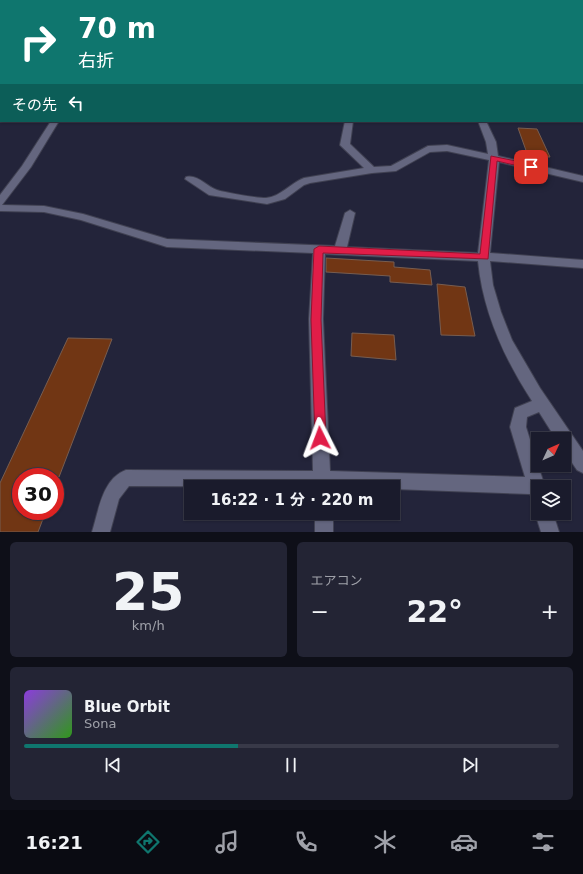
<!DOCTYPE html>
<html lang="ja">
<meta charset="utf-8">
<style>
:root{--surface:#1a1b2c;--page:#232434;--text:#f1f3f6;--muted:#9fa1a9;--line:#383948;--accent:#0f766e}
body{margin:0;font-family:"DejaVu Sans","Noto Sans JP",sans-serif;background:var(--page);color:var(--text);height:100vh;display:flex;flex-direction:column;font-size:15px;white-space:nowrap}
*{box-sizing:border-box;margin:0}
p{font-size:13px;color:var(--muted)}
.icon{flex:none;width:22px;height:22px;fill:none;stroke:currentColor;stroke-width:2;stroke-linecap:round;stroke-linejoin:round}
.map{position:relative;height:532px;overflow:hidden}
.sheet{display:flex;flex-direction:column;gap:10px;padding:10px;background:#0e0f18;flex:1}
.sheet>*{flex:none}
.banner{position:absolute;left:0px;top:0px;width:583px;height:122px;box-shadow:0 1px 3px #0004,0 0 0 1px var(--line);background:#0f766e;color:#fff;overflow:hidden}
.needle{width:26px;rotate:46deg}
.buttons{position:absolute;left:531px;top:432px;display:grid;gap:8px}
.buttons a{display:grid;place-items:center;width:40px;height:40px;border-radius:0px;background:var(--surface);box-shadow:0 1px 3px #0004,0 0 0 1px var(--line);font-size:20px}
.speed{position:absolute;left:12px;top:468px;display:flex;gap:8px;font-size:20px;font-weight:700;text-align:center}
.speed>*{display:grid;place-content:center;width:52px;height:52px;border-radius:50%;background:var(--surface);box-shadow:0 1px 3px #0004,0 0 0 1px var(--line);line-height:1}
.speed .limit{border:6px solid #d22;background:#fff;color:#111}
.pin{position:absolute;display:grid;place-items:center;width:34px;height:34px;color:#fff;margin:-17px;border-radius:8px;box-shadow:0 2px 6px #0006}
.me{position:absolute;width:44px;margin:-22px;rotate:357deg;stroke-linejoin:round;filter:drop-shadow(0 0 3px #0008)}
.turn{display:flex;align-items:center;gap:14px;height:84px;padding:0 12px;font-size:18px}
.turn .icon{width:52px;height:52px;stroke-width:2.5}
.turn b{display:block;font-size:28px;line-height:34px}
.then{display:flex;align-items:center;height:38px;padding:0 12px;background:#0003;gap:8px;font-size:15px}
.big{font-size:30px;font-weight:700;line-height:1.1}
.sheet .tile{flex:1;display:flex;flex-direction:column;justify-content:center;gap:6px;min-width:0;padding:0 14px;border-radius:6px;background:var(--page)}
.sheet .dial{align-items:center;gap:0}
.dial b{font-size:52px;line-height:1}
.song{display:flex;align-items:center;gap:12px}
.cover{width:48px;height:48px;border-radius:6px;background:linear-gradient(135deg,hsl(270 70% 55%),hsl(110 70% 35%))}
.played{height:4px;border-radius:2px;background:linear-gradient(90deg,var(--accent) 40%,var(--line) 40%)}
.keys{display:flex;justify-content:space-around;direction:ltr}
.heat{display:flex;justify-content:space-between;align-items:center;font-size:22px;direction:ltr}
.sheet .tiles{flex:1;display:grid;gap:10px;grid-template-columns:1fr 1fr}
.tile:last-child{grid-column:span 2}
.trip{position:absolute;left:184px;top:480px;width:216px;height:40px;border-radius:0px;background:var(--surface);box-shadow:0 1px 3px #0004,0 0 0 1px var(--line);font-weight:700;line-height:40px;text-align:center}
.dock{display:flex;height:64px;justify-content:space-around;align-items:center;background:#0a0b12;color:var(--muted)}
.dock .icon{width:28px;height:28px}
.dock .active{color:var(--accent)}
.dock b{font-size:18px;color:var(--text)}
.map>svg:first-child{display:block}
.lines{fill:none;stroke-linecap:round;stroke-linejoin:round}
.river{fill:#0b528e;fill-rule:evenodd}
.building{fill:#713614;stroke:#775d50}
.minor-casing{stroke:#404152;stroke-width:2}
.minor{fill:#64667f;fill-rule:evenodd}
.rail-casing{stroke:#bdbece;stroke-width:3}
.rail{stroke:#1a1b2f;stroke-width:2;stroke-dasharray:5.5;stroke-linecap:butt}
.route{fill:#e11d48;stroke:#92132f}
</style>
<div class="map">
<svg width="583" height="532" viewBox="0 0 583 532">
<rect width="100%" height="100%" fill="#23243a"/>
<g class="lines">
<!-- river -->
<g class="river">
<rect x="0" y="49" width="1" height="12"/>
<rect x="582" y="81" width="1" height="14"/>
</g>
</g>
<!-- building -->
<g class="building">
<polygon points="518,128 537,129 550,157 528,156"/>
<polygon points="326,258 394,262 394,267 430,270 432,285 390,282 390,276 326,272"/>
<polygon points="437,284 465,287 475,336 441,335"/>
<polygon points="352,333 394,335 396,360 351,356"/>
<polygon points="68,338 112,339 59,477 21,477 21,511 46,511 38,532 0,532 0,483"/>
</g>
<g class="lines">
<!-- minor casing -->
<g class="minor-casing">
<g id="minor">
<polygon points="410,0 416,0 417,1 411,1"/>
<polygon points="470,0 476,0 477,1 471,1"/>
<polygon points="0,11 1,11 0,16"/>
<rect x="582" y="13" width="1" height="4"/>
<rect x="582" y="32" width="1" height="4"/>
<rect x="582" y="73" width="1" height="4"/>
<polygon points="582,105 583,106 583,112 582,111"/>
<path d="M 51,121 L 59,121 L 31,167 L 2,205 L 44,206 L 83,214 L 167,239 L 335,246 L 345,213 L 350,210 L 355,213 L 347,247 L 478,253 L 489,160 L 447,151 L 430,152 L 396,171 L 372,173 L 310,183 L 304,185 L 285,199 L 267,204 L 209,195 L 185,179 L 186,177 C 198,174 207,187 217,190 C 226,193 257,198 266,198 C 280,197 291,183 304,178 L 364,168 L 340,145 L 345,121 L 353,121 L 350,144 L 374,167 L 391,166 L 428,146 L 447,145 L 488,154 L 486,142 L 478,121 L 486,121 L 496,142 L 498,156 L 583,176 L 583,182 L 499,162 L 490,253 L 583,260 L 583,268 L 490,261 L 493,285 L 501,312 L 512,340 L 540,388 L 583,451 L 583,473 L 577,470 L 564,451 L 564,439 L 556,439 L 539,412 L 527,417 L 526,427 L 545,487 L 538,487 L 538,500 L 532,498 L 530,494 L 393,489 L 393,487 L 129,486 L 119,499 L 110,532 L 92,532 C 99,510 102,479 126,470 L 313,471 L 309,319 L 313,253 L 167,247 L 81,220 L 44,212 L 0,211 L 0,195 L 22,166 ZM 325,254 L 478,261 C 483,312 504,358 532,401 L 515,408 L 510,427 L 525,477 L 330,471 L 323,319 Z"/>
<polygon points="538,507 538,513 553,513 559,532 541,532 535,513"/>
<rect x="315" y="513" width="18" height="19"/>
</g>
</g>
<!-- minor -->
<use href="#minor" class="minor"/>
<!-- rail casing -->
<g class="rail-casing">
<polyline id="rail" points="0,54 1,52"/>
</g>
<!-- rail -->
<use href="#rail" class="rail"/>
</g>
<!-- route -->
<polygon class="route" points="491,156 531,164 535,167 531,169 497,161 488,259 323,253 321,320 326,438 325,442 320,444 316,442 315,438 311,320 314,249 319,246 480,254"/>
</svg>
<div class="buttons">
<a><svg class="needle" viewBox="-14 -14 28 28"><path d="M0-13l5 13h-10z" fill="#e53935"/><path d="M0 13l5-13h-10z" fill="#9fa1a9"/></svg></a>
<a><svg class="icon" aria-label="layers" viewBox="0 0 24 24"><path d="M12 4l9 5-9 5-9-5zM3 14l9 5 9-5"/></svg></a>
</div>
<div class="speed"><div class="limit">30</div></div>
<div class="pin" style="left:531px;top:167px;background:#d93025"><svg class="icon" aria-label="arrive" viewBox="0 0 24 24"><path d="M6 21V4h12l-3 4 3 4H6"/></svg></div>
<svg class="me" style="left:320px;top:438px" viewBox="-20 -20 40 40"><path d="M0-17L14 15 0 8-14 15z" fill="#e11d48" stroke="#fff" stroke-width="4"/></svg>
<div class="trip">16:22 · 1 分 · 220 m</div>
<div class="banner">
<div class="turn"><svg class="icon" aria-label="right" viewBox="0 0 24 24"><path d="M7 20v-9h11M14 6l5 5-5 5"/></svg><div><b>70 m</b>右折</div></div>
<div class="then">その先<svg class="icon" aria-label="left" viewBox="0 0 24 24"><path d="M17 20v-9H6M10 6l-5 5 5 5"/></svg></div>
</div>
</div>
<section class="sheet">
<div class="tiles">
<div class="tile dial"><b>25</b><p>km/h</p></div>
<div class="tile"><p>エアコン</p>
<div class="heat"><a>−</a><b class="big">22°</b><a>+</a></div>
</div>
<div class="tile">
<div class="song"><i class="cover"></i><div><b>Blue Orbit</b><p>Sona</p></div></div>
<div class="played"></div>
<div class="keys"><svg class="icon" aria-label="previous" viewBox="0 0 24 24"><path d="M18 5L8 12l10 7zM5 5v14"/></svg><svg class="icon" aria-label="pause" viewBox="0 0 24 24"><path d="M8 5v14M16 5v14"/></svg><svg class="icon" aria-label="next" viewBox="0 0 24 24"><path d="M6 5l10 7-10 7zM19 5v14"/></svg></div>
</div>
</div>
</section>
<nav class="dock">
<b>16:21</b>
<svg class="icon active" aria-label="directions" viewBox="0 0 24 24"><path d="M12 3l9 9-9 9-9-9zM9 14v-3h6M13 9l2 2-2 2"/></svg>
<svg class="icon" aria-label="music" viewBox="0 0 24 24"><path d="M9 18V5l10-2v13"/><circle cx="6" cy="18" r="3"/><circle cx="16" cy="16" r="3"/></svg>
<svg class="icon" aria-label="phone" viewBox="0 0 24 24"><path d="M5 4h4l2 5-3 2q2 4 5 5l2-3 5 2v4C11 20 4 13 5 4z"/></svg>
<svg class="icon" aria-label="climate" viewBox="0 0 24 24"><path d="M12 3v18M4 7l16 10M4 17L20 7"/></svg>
<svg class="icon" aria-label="car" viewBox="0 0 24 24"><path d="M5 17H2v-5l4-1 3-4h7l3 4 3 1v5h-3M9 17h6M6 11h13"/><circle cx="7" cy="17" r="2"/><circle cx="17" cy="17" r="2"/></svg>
<svg class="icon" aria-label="filters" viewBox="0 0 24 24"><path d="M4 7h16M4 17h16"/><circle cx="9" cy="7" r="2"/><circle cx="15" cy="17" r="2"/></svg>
</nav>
